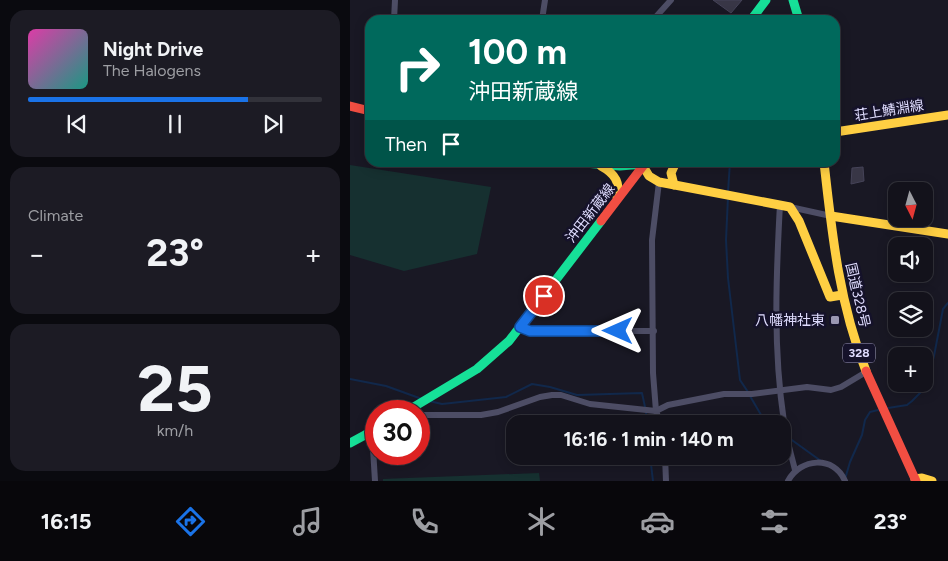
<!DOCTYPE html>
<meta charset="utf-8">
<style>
:root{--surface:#13121b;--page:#1c1b24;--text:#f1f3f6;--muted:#9d9ea3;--line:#32323a;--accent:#1a73e8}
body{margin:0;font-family:Figtree,"Noto Sans JP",sans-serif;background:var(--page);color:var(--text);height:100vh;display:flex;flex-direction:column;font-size:19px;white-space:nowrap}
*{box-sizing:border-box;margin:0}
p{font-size:16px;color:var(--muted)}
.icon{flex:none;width:28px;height:28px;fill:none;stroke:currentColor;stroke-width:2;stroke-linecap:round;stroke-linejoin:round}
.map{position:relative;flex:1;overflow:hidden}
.panel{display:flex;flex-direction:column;gap:10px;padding:10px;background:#0a0a0f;width:350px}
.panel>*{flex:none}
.hud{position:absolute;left:15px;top:15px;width:475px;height:152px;border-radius:15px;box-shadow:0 2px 12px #0003,0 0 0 1px var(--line);background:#00695c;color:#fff;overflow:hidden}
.needle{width:32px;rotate:174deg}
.buttons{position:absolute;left:538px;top:182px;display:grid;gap:10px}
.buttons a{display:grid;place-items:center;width:45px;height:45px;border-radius:10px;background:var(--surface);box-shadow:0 2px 12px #0003,0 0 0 1px var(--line);font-size:25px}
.speed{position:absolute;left:15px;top:400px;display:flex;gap:10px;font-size:25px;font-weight:700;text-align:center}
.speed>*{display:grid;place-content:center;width:65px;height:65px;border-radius:50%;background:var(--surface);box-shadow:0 2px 12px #0003,0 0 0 1px var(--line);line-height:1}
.speed .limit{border:8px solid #d22;background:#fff;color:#111}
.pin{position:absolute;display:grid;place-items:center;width:42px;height:42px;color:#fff;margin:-21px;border:2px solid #fff;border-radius:50%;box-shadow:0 1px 5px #0007}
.me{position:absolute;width:55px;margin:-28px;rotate:270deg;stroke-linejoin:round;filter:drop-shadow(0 0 4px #0008)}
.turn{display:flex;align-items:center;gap:18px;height:105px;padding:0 20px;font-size:22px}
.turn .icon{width:65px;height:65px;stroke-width:2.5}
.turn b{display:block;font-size:35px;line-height:42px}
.then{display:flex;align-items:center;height:48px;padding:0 20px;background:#0003;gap:10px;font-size:19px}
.big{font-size:38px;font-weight:700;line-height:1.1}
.panel .tile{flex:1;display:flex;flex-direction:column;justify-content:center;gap:8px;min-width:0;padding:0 18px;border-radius:15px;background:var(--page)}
.panel .dial{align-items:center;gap:0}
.dial b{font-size:65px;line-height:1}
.song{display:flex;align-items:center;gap:15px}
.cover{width:60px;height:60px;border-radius:8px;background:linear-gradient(135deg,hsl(320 70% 55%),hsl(170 70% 35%))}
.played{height:5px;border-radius:2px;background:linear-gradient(90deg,var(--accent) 75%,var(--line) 75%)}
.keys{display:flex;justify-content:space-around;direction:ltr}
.heat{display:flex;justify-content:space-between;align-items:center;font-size:28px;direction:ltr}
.trip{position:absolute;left:156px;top:415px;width:285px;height:50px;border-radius:15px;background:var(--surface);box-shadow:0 2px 12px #0003,0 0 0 1px var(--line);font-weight:700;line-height:50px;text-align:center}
.tabs{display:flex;height:80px;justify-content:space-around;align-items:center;background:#08070b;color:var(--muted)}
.tabs .icon{width:35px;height:35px}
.tabs .selected{color:var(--accent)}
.tabs b{font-size:22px;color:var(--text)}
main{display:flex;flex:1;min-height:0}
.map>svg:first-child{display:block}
.green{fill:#163030}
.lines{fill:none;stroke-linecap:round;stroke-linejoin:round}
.stream{stroke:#11284b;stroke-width:2}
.building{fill:#383646;stroke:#454358}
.street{stroke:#4d4d65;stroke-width:6}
.fast{stroke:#16e098;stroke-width:9}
.slow{stroke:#ffcf43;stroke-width:9}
.jam{stroke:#f24e42;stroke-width:9}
.route-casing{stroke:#114b97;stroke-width:12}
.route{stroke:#1a73e8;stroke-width:9}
.poi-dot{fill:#9a97b2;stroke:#15122a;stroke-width:2}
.labels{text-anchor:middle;stroke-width:5;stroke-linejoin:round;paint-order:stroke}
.shield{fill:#15122a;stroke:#a29fbe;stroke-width:1}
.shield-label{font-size:12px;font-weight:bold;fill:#dfdcfe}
.street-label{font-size:14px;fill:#dfdcfe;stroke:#15122a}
.poi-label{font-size:14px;fill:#dfdcfe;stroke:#15122a;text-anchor:end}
</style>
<main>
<section class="panel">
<div class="tile">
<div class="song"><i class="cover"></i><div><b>Night Drive</b><p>The Halogens</p></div></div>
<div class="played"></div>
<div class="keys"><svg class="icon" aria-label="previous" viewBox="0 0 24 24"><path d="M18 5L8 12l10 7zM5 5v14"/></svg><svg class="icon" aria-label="pause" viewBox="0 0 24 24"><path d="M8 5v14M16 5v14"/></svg><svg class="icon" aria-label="next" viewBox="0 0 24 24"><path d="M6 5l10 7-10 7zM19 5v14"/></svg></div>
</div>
<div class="tile"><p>Climate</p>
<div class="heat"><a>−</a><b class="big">23°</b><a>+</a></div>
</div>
<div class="tile dial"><b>25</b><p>km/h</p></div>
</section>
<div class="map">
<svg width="598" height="481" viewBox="0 0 598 481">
<rect width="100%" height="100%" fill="#191824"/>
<!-- green -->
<g class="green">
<polygon points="0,165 141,187 127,254 54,271 0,255"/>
<polygon points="189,473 190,481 33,481 33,479"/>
</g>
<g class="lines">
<!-- stream -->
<g class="stream">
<polyline points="378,192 380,162"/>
<polyline points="378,197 376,240 378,278 390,380 398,392"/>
<polyline points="0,379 36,386 72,399"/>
<polyline points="400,396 414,420 419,424"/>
<polyline points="79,401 92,404 156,397 182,384 200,387 227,395 292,393 295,407"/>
<polyline points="538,408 557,405 562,401 572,391 578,378 584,356 593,309 598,303"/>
<polyline points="296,412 297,424"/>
<polyline points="439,438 471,461"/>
<polyline points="300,456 303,481"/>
<polyline points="495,479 500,462 512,435 515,420 520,412 528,410"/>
</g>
</g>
<!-- building -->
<g class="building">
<polygon points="363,0 392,0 381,13"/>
<polygon points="513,167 514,181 501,184 502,168"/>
</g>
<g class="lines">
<!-- street -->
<g class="street">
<polyline points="44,20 45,0"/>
<polyline points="192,20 195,0"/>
<polyline points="303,20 321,0"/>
<polyline points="309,182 302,240 303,373 306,411 311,424"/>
<path d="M 430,204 C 426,277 423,349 434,422 C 436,437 441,454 445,470"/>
<polyline points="440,207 481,216"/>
<polyline points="170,327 180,331 304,331"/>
<polyline points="69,415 131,415 148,412 190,397 202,395 211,395 240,404 306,411 318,405 374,394 402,394 457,387 481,390 491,387 516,372"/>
<polyline points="22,432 25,481"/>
<polyline points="315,456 316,481"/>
<path d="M 438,481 C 450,458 484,455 495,481"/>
</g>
<!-- fast -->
<g class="fast">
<polyline points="443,0 449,20"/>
<polyline points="401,20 416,0"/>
<polyline points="223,162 270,166 317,162"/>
<polyline points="57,411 127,369 159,341 251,221"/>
<polyline points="0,443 26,429"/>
</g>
<!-- slow -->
<g class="slow">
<polyline points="485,132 598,115"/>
<path d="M 474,162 C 482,234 489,303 516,371"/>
<path d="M 251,166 C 264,173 271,182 267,197"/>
<polyline points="293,166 299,176 309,182 440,207 449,221 480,297 492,295"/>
<polyline points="324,185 321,173 326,162"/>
<polyline points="481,216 598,234"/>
<polyline points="565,479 572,478 582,481"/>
</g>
<!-- jam -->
<g class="jam">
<polyline points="0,106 20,111"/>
<polyline points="251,221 296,162"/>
<polyline points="516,371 566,481"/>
</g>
</g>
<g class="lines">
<!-- route casing -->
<g class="route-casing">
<polyline id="route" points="194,296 170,327 180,331 268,331"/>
</g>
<!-- route -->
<use href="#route" class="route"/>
</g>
<!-- markers -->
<rect class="poi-dot" x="480" y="315" width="10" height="10" rx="2.5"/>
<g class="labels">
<!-- shield labels -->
<rect class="shield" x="493" y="343.5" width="32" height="19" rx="4"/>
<g class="shield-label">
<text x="509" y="357">328</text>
</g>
<!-- street labels -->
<g class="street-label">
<text transform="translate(539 110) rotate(-9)" y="5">荘上鯖淵線</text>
<text transform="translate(240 213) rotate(-52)" y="5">沖田新蔵線</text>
<text transform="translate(508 295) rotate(77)" y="5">国道328号</text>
</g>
<!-- poi labels -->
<g class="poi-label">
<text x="475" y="325">八幡神社東</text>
</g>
</g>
</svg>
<div class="buttons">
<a><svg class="needle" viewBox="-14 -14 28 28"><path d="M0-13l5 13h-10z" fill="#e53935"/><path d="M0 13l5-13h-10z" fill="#9d9ea3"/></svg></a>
<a><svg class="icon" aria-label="sound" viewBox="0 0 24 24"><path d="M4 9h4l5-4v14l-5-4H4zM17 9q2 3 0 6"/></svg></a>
<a><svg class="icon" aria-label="layers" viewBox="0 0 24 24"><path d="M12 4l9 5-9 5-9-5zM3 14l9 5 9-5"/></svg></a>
<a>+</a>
</div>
<div class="speed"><div class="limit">30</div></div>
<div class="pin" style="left:194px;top:296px;background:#d93025"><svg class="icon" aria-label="arrive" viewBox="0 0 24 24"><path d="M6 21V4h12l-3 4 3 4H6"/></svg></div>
<svg class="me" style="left:268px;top:331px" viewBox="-20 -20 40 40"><path d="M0-17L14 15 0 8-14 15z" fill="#1a73e8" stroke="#fff" stroke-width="4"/></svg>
<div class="trip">16:16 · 1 min · 140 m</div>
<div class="hud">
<div class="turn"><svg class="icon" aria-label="right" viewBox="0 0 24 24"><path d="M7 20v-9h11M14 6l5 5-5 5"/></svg><div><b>100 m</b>沖田新蔵線</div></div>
<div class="then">Then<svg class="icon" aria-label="arrive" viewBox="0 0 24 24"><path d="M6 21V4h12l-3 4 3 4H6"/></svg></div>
</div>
</div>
</main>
<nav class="tabs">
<b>16:15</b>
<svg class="icon selected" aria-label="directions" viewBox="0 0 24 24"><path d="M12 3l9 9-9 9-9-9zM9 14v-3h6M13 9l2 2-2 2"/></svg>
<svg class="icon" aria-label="music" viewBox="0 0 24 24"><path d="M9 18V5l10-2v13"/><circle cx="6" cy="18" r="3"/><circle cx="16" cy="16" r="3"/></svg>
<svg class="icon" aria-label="phone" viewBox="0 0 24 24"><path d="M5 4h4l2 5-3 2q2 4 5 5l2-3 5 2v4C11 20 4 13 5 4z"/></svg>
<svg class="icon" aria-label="climate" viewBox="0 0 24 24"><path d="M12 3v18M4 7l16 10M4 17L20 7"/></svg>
<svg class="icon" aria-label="car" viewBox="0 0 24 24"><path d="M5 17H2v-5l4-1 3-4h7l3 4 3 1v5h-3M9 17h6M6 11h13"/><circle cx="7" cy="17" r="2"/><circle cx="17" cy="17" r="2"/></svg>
<svg class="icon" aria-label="filters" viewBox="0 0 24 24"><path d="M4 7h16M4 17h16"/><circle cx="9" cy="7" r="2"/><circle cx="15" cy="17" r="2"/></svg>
<b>23°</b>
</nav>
